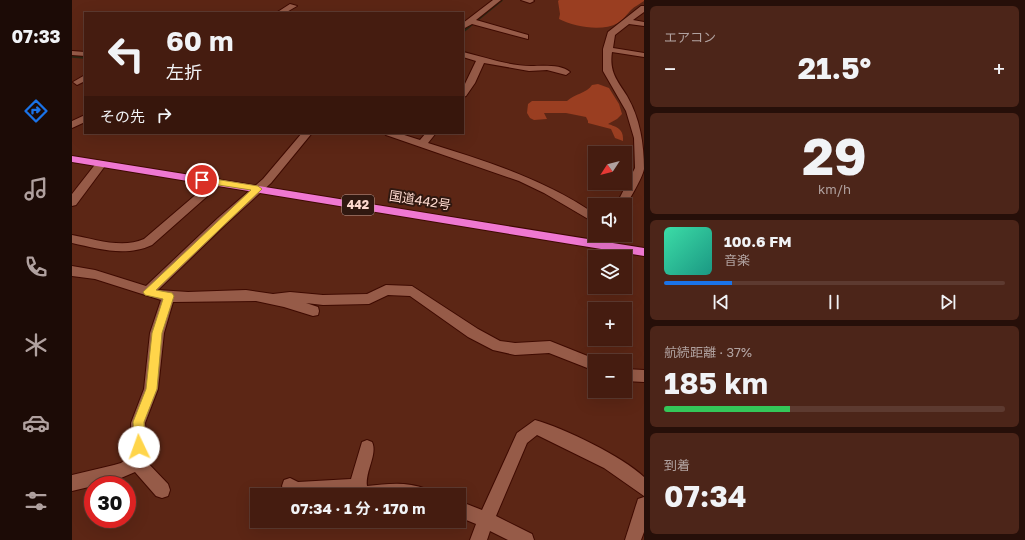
<!DOCTYPE html>
<html lang="ja">
<meta charset="utf-8">
<style>
:root{--surface:#451c10;--page:#4c2519;--text:#f1f3f6;--muted:#b0a19f;--line:#5d3a30;--accent:#1a73e8}
body{margin:0;font-family:"Golos Text","Noto Sans JP",sans-serif;background:var(--page);color:var(--text);height:100vh;display:flex;flex-direction:column;font-size:15px;white-space:nowrap}
*{box-sizing:border-box;margin:0}
p{font-size:13px;color:var(--muted)}
.icon{flex:none;width:22px;height:22px;fill:none;stroke:currentColor;stroke-width:2;stroke-linecap:round;stroke-linejoin:round}
.map{position:relative;flex:1;overflow:hidden}
.drawer{display:flex;flex-direction:column;gap:6px;padding:6px;background:#260f09;width:381px}
.drawer>*{flex:none}
.banner{position:absolute;left:12px;top:12px;width:380px;height:122px;border-radius:0px;box-shadow:0 4px 16px #0002,0 0 0 1px var(--line);background:#451c10;color:var(--text);overflow:hidden}
.needle{width:26px;rotate:234deg}
.fabs{position:absolute;left:516px;top:146px;display:grid;gap:8px}
.fabs a{display:grid;place-items:center;width:44px;height:44px;border-radius:0px;background:var(--surface);box-shadow:0 4px 16px #0002,0 0 0 1px var(--line);font-size:20px}
.speed{position:absolute;left:12px;top:476px;display:flex;gap:8px;font-size:20px;font-weight:700;text-align:center}
.speed>*{display:grid;place-content:center;width:52px;height:52px;border-radius:50%;background:var(--surface);box-shadow:0 4px 16px #0002,0 0 0 1px var(--line);line-height:1}
.speed .limit{border:6px solid #d22;background:#fff;color:#111}
.pin{position:absolute;display:grid;place-items:center;width:34px;height:34px;color:#fff;margin:-17px;border:2px solid #fff;border-radius:50%;box-shadow:0 1px 4px #0007}
.me{position:absolute;width:44px;margin:-22px;rotate:357deg;stroke-linejoin:round;filter:drop-shadow(0 0 3px #0008)}
.turn{display:flex;align-items:center;gap:14px;height:84px;padding:0 16px;font-size:18px}
.turn .icon{width:52px;height:52px;stroke-width:2.5}
.turn b{display:block;font-size:28px;line-height:34px}
.then{display:flex;align-items:center;height:38px;padding:0 16px;background:#0003;gap:8px;font-size:15px}
.big{font-size:30px;font-weight:700;line-height:1.1}
.drawer .tile{flex:1;display:flex;flex-direction:column;justify-content:center;gap:6px;min-width:0;padding:0 14px;border-radius:6px;background:var(--page)}
.drawer .dial{align-items:center;gap:0}
.dial b{font-size:52px;line-height:1}
.song{display:flex;align-items:center;gap:12px}
.cover{width:48px;height:48px;border-radius:6px;background:linear-gradient(135deg,hsl(160 70% 55%),hsl(170 70% 35%))}
.played{height:4px;border-radius:2px;background:linear-gradient(90deg,var(--accent) 20%,var(--line) 20%)}
.keys{display:flex;justify-content:space-around;direction:ltr}
.heat{display:flex;justify-content:space-between;align-items:center;font-size:22px;direction:ltr}
.charge{height:6px;border-radius:3px;background:linear-gradient(90deg,#34c759 37%,var(--line) 0)}
.trip{position:absolute;left:178px;top:488px;width:216px;height:40px;border-radius:0px;background:var(--surface);box-shadow:0 4px 16px #0002,0 0 0 1px var(--line);font-weight:700;line-height:40px;text-align:center}
main{display:flex;flex:1;min-height:0}
.tab-bar{display:flex;flex-direction:column;width:72px;justify-content:space-around;align-items:center;background:#1c0b06;color:var(--muted)}
.tab-bar .icon{width:28px;height:28px}
.tab-bar .active{color:var(--accent)}
.tab-bar b{font-size:18px;color:var(--text)}
.map>svg:first-child{display:block}
.forest{fill:#9a3e21}
.lines{fill:none;stroke-linecap:round;stroke-linejoin:round}
.stream{stroke:#2b2714;stroke-width:3.5}
.minor-casing{stroke:#3e0a00;stroke-width:2}
.highway-casing{stroke:#3e0a00;stroke-width:2}
.minor{fill:#965b48;fill-rule:evenodd}
.highway{fill:#ef78d1;fill-rule:evenodd}
.route{fill:#ffd54a;stroke:#a68a30}
.labels{text-anchor:middle;stroke-width:4;stroke-linejoin:round;paint-order:stroke}
.shield{fill:#301810;stroke:#c09f96;stroke-width:1}
.shield-label{font-size:12px;font-weight:bold;fill:#fdd9cf}
.street-label{font-size:13px;fill:#fdd9cf;stroke:#301810}
</style>
<main>
<nav class="tab-bar">
<b>07:33</b>
<svg class="icon active" aria-label="directions" viewBox="0 0 24 24"><path d="M12 3l9 9-9 9-9-9zM9 14v-3h6M13 9l2 2-2 2"/></svg>
<svg class="icon" aria-label="music" viewBox="0 0 24 24"><path d="M9 18V5l10-2v13"/><circle cx="6" cy="18" r="3"/><circle cx="16" cy="16" r="3"/></svg>
<svg class="icon" aria-label="phone" viewBox="0 0 24 24"><path d="M5 4h4l2 5-3 2q2 4 5 5l2-3 5 2v4C11 20 4 13 5 4z"/></svg>
<svg class="icon" aria-label="climate" viewBox="0 0 24 24"><path d="M12 3v18M4 7l16 10M4 17L20 7"/></svg>
<svg class="icon" aria-label="car" viewBox="0 0 24 24"><path d="M5 17H2v-5l4-1 3-4h7l3 4 3 1v5h-3M9 17h6M6 11h13"/><circle cx="7" cy="17" r="2"/><circle cx="17" cy="17" r="2"/></svg>
<svg class="icon" aria-label="filters" viewBox="0 0 24 24"><path d="M4 7h16M4 17h16"/><circle cx="9" cy="7" r="2"/><circle cx="15" cy="17" r="2"/></svg>
</nav>
<div class="map">
<svg width="572" height="540" viewBox="0 0 572 540">
<rect width="100%" height="100%" fill="#5c2615"/>
<!-- forest -->
<g class="forest">
<path d="M 487,0 L 572,0 L 572,1 C 568,4 563,6 559,10 C 555,14 552,19 546,23 C 530,32 503,27 487,19 L 488,14 L 486,1 Z"/>
<path d="M 526,84 L 537,88 L 547,104 L 550,114 L 545,119 L 536,124 C 545,127 552,129 551,141 L 543,138 L 539,129 L 516,123 L 516,121 L 514,117 L 494,113 L 472,113 L 475,119 L 462,120 L 458,118 L 455,113 L 456,104 L 460,101 L 495,101 C 502,94 515,93 520,85 Z"/>
</g>
<g class="lines">
<!-- stream -->
<g class="stream">
<polyline points="391,31 429,0"/>
<polyline points="0,56 13,57"/>
</g>
<!-- minor casing -->
<g class="minor-casing">
<g id="minor">
<polygon points="421,0 429,0 404,20 456,35 456,39 400,24 391,29 391,23"/>
<polygon points="449,0 461,0 462,1 458,3"/>
<polygon points="218,4 225,6 213,13 204,13"/>
<path d="M 569,6 L 572,6 L 572,12 L 561,20 L 572,22 L 572,26 L 557,24 L 543,35 L 541,48 L 572,53 L 572,57 L 540,52 C 537,72 545,80 555,96 C 568,118 572,144 572,169 C 570,179 558,198 553,207 L 553,205 L 544,205 L 563,168 L 562,138 L 554,111 L 531,71 L 531,49 L 536,32 Z"/>
<polygon points="0,51 13,52 13,56 0,55"/>
<path d="M 391,52 C 413,57 436,66 459,66 C 470,66 489,64 498,72 L 494,75 L 475,70 L 457,71 L 412,63 L 403,83 L 394,96 L 391,97 L 391,88 L 404,61 L 391,57 Z"/>
<polygon points="13,75 13,81 5,85 1,82"/>
<polygon points="13,115 13,122 0,128 0,121"/>
<polygon points="230,133 240,133 199,183 154,224 86,290 116,292 174,290 201,294 218,292 251,295 295,294 314,285 340,286 406,329 428,341 443,343 478,341 528,361 523,361 523,371 477,353 443,355 421,350 396,337 338,296 316,295 297,304 251,305 234,303 246,307 247,311 246,315 241,316 212,307 184,301 101,302 92,333 86,389 73,423 75,447 72,459 96,484 98,490 96,496 90,498 84,496 63,472 42,481 0,491 0,475 42,465 49,463 57,457 59,447 59,423 72,389 78,333 89,300 23,279 0,276 0,266 23,270 74,286 146,218 191,179"/>
<path d="M 312,133 L 326,133 L 348,140 L 354,133 L 364,133 L 356,143 C 414,161 472,179 523,214 L 523,223 L 472,193 L 447,181 L 314,135 Z"/>
<polygon points="29,161 33,162 34,164 33,166 4,205 0,206 0,194 25,162"/>
<path d="M 145,179 L 149,180 L 150,182 L 149,184 L 80,245 C 54,257 27,249 0,243 L 0,235 C 23,239 50,249 72,239 L 141,180 Z"/>
<polygon points="531,235 543,235 540,248 532,248 530,245"/>
<polygon points="553,369 572,370 572,382 553,381"/>
<path d="M 463,420 C 492,428 551,457 572,477 L 572,496 L 532,468 L 465,435 L 455,443 L 424,516 L 460,534 L 462,540 L 436,540 L 418,531 L 415,540 L 398,540 L 404,524 L 387,517 L 387,501 L 410,510 L 445,433 Z"/>
<path d="M 295,440 L 300,442 C 306,454 293,471 295,486 C 315,484 334,481 354,489 L 356,495 L 218,495 L 212,492 L 210,486 L 212,480 L 218,478 L 226,482 L 279,479 L 290,442 Z"/>
<polygon points="572,497 572,532 569,540 553,540 566,499"/>
</g>
</g>
<!-- highway casing -->
<g class="highway-casing">
<polygon id="highway" points="0,156 572,248 572,256 0,162"/>
</g>
<!-- minor -->
<use href="#minor" class="minor"/>
<!-- highway -->
<use href="#highway" class="highway"/>
</g>
<!-- route -->
<polygon class="route" points="130,177 186,186 190,189 84,290 100,293 102,296 90,333 85,389 72,422 73,447 71,451 67,452 63,451 61,422 74,389 80,333 91,299 73,295 71,292 179,190 127,182 127,178"/>
<g class="labels">
<!-- shield labels -->
<rect class="shield" x="270" y="195" width="32" height="20" rx="3"/>
<g class="shield-label">
<text x="286" y="209">442</text>
</g>
<!-- street labels -->
<g class="street-label">
<text transform="translate(348 200) rotate(9)" y="5">国道442号</text>
</g>
</g>
</svg>
<div class="fabs">
<a><svg class="needle" viewBox="-14 -14 28 28"><path d="M0-13l5 13h-10z" fill="#e53935"/><path d="M0 13l5-13h-10z" fill="#b0a19f"/></svg></a>
<a><svg class="icon" aria-label="sound" viewBox="0 0 24 24"><path d="M4 9h4l5-4v14l-5-4H4zM17 9q2 3 0 6"/></svg></a>
<a><svg class="icon" aria-label="layers" viewBox="0 0 24 24"><path d="M12 4l9 5-9 5-9-5zM3 14l9 5 9-5"/></svg></a>
<a>+</a>
<a>−</a>
</div>
<div class="speed"><div class="limit">30</div></div>
<div class="pin" style="left:130px;top:180px;background:#d93025"><svg class="icon" aria-label="arrive" viewBox="0 0 24 24"><path d="M6 21V4h12l-3 4 3 4H6"/></svg></div>
<svg class="me" style="left:67px;top:447px" viewBox="-20 -20 40 40"><circle r="19" fill="#fff"/><path d="M0-13L10 11 0 6-10 11z" fill="#ffd54a"/></svg>
<div class="trip">07:34 · 1 分 · 170 m</div>
<div class="banner">
<div class="turn"><svg class="icon" aria-label="left" viewBox="0 0 24 24"><path d="M17 20v-9H6M10 6l-5 5 5 5"/></svg><div><b>60 m</b>左折</div></div>
<div class="then">その先<svg class="icon" aria-label="right" viewBox="0 0 24 24"><path d="M7 20v-9h11M14 6l5 5-5 5"/></svg></div>
</div>
</div>
<section class="drawer">
<div class="tile"><p>エアコン</p>
<div class="heat"><a>−</a><b class="big">21.5°</b><a>+</a></div>
</div>
<div class="tile dial"><b>29</b><p>km/h</p></div>
<div class="tile">
<div class="song"><i class="cover"></i><div><b>100.6 FM</b><p>音楽</p></div></div>
<div class="played"></div>
<div class="keys"><svg class="icon" aria-label="previous" viewBox="0 0 24 24"><path d="M18 5L8 12l10 7zM5 5v14"/></svg><svg class="icon" aria-label="pause" viewBox="0 0 24 24"><path d="M8 5v14M16 5v14"/></svg><svg class="icon" aria-label="next" viewBox="0 0 24 24"><path d="M6 5l10 7-10 7zM19 5v14"/></svg></div>
</div>
<div class="tile"><p>航続距離 · 37%</p><b class="big">185 km</b><div class="charge"></div></div>
<div class="tile"><p>到着</p><b class="big">07:34</b></div>
</section>
</main>
